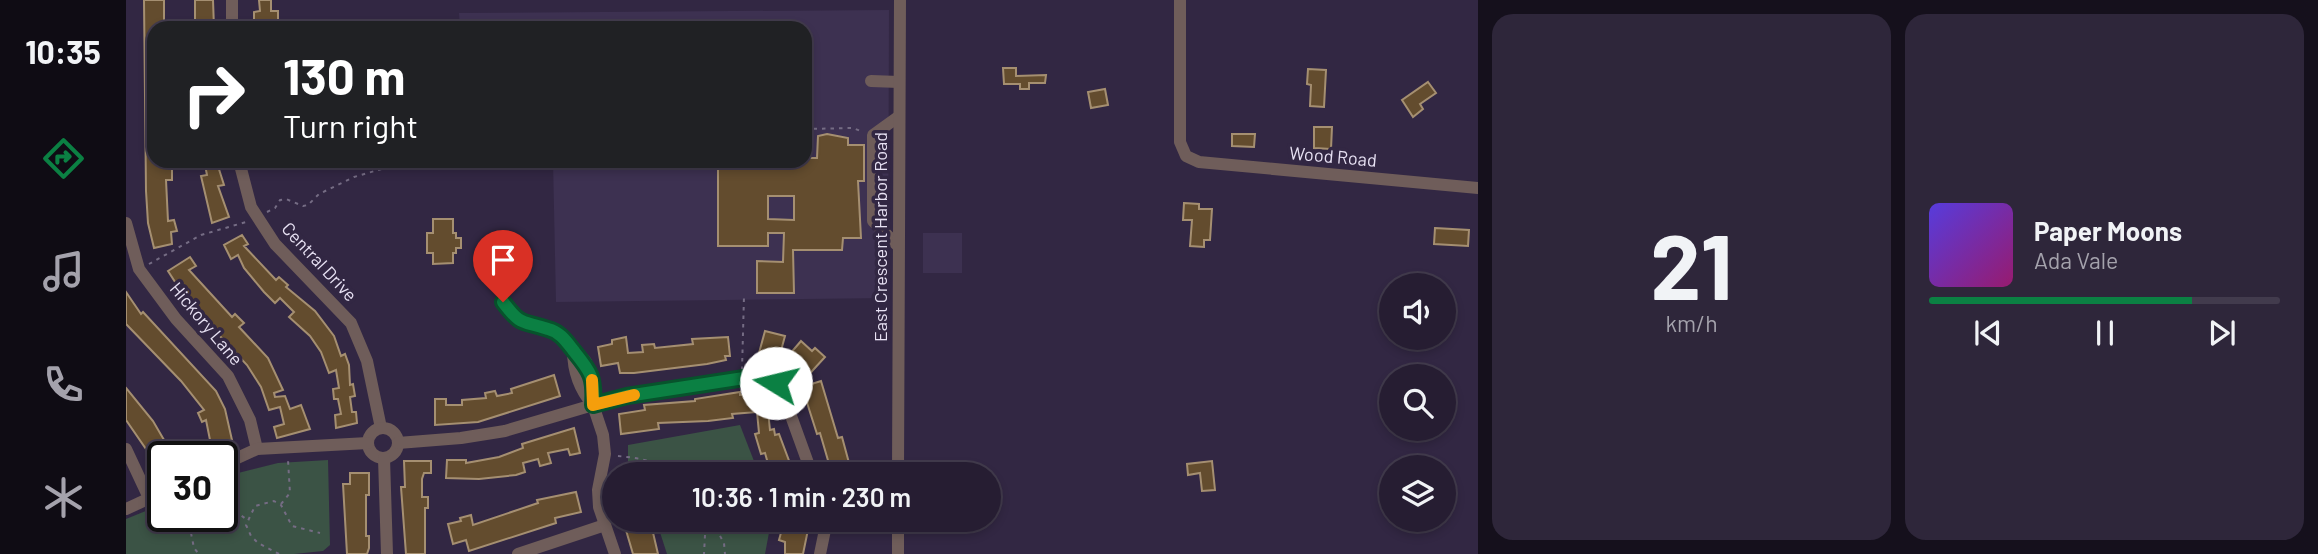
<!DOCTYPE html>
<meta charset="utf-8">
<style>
:root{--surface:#261d32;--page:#2e263a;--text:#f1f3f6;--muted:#a4a2ac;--line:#423b4d;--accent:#0b8043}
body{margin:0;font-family:Barlow,sans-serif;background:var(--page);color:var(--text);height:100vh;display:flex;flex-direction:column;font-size:26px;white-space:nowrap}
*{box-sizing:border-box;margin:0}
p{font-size:23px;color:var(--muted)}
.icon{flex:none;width:38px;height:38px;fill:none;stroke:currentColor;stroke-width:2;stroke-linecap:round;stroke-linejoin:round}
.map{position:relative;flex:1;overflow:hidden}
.panel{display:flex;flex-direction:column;gap:14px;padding:14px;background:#15101c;width:840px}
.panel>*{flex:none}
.banner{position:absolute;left:21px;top:21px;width:665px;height:147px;border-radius:21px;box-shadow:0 4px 10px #0003,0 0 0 2px var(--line);background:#202124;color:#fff;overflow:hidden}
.buttons{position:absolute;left:1253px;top:273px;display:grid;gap:14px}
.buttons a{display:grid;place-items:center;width:77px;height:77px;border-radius:50%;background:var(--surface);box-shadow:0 4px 10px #0003,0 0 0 2px var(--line);font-size:35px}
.speed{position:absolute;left:21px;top:441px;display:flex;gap:14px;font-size:35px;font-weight:700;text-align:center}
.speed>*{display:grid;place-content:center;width:91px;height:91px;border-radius:50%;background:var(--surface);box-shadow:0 4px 10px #0003,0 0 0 2px var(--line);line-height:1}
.speed .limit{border:4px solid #111;border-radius:10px;background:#fff;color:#111}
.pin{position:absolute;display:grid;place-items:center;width:60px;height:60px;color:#fff;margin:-72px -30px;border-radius:50% 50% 50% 0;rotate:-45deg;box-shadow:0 0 7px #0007}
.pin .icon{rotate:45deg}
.me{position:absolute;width:77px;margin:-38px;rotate:279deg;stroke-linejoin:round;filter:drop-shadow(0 0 5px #0008)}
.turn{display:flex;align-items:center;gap:24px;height:147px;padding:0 21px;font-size:32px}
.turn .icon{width:91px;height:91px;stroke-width:2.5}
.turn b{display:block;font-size:49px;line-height:60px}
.panel .widget{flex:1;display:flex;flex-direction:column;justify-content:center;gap:10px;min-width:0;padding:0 24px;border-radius:21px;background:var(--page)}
.panel .dial{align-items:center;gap:0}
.dial b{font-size:91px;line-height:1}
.song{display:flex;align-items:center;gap:21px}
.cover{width:84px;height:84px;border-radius:10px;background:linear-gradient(135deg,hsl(250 70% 55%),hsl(320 70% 35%))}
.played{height:7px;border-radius:4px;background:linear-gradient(90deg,var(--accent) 75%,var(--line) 75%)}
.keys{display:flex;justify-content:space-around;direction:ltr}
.panel .tiles{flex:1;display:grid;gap:14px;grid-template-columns:repeat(2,1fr)}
.trip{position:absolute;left:476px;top:462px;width:399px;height:70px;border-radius:35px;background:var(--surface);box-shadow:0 4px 10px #0003,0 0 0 2px var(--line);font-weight:600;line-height:70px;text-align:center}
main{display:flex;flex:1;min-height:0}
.dock{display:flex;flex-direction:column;width:126px;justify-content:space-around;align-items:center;background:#0f0c14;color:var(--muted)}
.dock .icon{width:49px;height:49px}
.dock .current{color:var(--accent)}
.dock b{font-size:32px;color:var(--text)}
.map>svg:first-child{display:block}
.built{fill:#3d3151}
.green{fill:#3b5345}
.building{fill:#634c2e;stroke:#a58f71;stroke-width:2;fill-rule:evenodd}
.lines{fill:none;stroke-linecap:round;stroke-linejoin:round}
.path{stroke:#756c84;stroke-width:2;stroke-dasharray:3.5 5;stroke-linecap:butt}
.minor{stroke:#6f5d5a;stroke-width:12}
.route-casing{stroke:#07532c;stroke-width:18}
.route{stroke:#0b8043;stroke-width:12}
.slow{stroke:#f59e0b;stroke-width:12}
.labels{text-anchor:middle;stroke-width:7;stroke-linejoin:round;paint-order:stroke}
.street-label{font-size:18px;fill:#e8e2f4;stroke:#322743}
</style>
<main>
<nav class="dock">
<b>10:35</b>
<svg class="icon current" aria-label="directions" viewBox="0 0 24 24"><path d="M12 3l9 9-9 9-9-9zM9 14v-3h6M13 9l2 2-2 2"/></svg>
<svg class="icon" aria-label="music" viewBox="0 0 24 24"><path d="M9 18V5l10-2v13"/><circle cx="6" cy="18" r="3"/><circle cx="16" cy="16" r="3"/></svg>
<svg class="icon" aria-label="phone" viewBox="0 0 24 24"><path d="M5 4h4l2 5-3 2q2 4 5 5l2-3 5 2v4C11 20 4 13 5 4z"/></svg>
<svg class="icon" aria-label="climate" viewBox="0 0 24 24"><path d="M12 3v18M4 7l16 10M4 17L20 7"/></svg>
</nav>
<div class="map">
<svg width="1352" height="554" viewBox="0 0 1352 554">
<rect width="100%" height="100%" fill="#322743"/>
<!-- built -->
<g class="built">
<polygon points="763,10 762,298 430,302 427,161 679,161 679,28 334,28 333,13"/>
<rect x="797" y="233" width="39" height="40"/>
</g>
<!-- green -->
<g class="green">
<polygon points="614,425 633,474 525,474 502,466 502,445"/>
<polygon points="202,460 204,545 197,551 168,554 0,554 0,519 37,504 37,516 96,516 96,477 152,463"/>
<polygon points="530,520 644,520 645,522 639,554 541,554"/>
</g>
<!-- building -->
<g class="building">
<polygon points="18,0 38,0 38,28 28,28 28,161 38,161 38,168 46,168 46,180 40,180 42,221 48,220 51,231 45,232 46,244 28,248 22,223 20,191"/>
<polygon points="69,0 87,0 88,28 69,28"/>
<polygon points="133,0 145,0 145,11 152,11 152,22 128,23 128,12 134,11"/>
<polygon points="877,68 890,68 890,76 920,75 919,83 903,83 903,89 894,89 894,84 878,84"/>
<polygon points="1182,69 1200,70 1198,107 1184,106 1185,85 1181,84"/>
<polygon points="1302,82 1310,93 1294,104 1297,109 1287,117 1276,100"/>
<polygon points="979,89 982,105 965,108 962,92"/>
<polygon points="1188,127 1206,127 1205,149 1188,148"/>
<path d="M 701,134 L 722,138 L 722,145 L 738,145 L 738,181 L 732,181 L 735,238 L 717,238 L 716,250 L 667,250 L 668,293 L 631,293 L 631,261 L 657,262 L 658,233 L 642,233 L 642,246 L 592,246 L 592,161 L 679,161 L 679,158 L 691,158 L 692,136 ZM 642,196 L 668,196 L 668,220 L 642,219 Z"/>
<polygon points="1106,134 1129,134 1128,147 1106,146"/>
<polygon points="91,163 98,185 92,186 103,217 86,223 75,176 81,175 79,165"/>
<polygon points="1058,203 1073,204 1073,209 1086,209 1084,240 1078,240 1078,247 1064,246 1066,220 1057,220"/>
<polygon points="307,219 327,219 327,233 330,233 330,238 335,238 335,248 330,248 330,253 327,253 327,263 307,264 307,253 301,253 301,233 307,233"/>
<polygon points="1309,228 1343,230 1342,246 1308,244"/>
<polygon points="116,235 122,244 118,246 150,280 153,277 162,285 160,287 189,311 208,336 215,356 219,354 223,365 224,385 227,384 229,396 224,397 226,412 230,412 231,423 210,428 209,415 215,414 212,399 208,399 207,389 213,388 210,370 203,373 195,352 184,336 163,317 168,312 154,298 149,303 138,292 118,268 112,255 105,259 98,245"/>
<polygon points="64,257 70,266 63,270 106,317 109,314 118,323 113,327 142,358 157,390 148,393 149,397 159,396 164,409 175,405 184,429 151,438 148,427 158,424 154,407 143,410 135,387 121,365 62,302 42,271"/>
<polygon points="0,292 15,314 17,312 90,391 99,409 106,440 89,444 88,440 84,440 80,420 76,422 72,413 78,410 55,381 0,324"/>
<polygon points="639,331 659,336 653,358 633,353"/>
<polygon points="500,337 502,353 517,352 516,345 528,344 529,348 567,344 566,339 602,337 604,356 599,356 600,360 581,364 508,373 494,373 492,363 475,366 472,347 486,344 486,340"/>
<polygon points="675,341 686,351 689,348 699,357 676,382 667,374 675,366 663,355"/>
<polygon points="428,375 434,396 352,422 309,425 309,399 320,399 320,405 336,405 336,400 360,398 359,393 369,391 371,396 386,393 385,389"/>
<polygon points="695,381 712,438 716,437 726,474 706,474 694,433 691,434 676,387"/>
<polygon points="0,388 27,421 41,445 45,444 50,457 37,457 37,483 23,448 20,449 0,420"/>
<polygon points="614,392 614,395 640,392 644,430 648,429 649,435 653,434 668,474 645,474 639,453 635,454 629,434 633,433 631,412 606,414 607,418 582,421 532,423 533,429 495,434 493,414 519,410 518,405 569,401 569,399"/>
<polygon points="448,428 454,453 444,455 442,449 422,453 425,463 414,466 412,459 397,463 399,472 390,475 353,479 320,478 321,460 340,460 340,463 373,457 397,448 396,444"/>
<polygon points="278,461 305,461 305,473 298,473 296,479 296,497 302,497 302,508 299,508 299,554 280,554 275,487 279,487"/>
<polygon points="1086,461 1089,490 1076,491 1074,473 1062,475 1061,464"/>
<polygon points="224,473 243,473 243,495 240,495 240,536 243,536 243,548 241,554 221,554 217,484 224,484"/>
<polygon points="450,492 455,512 429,518 430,523 343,551 340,540 327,544 322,524 335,521 334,518 345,515 347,525 412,503 411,500"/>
<polygon points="497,520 517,520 519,526 525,524 532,554 507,554"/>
<polygon points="665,520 684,520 677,554 659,554 659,542 653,540 656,529 666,532"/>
</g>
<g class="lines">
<!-- path -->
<g class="path">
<polyline points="679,129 727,128 737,132"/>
<polyline points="141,212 149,208 154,200 160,199 177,206 182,205 193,194 228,177 283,161"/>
<polyline points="23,264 75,235 120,222"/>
<polyline points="616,370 618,296"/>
<path d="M 492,456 C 509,458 531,459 541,474"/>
<polyline points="155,504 164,493 162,460"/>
<polyline points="571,520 579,535 578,554"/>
<polyline points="598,520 593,534 598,543 599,554"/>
<path d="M 91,527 C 94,517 98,513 109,511 L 120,519"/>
<polyline points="65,533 68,548 73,554"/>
<polyline points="153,554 132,543 125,536 120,525 129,506 148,501 155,505 166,526 194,533"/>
</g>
<!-- minor -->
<g class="minor">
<polyline points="106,0 106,28"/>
<polyline points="1054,0 1054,142 1060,156 1073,162 1352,188"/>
<polyline points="745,81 773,82"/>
<polyline points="113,161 125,207 149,244 225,323 241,361 255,428"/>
<polyline points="0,223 13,269 50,319 102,376 124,420 131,449"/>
<polyline points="772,246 747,221 747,135 772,117"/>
<polyline points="377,302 390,320 424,329 441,340 460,362 468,387 467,405"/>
<path d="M 447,350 C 447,371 453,389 467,405"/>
<circle cx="257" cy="443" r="15"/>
<polyline points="272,443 335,438 379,431 467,405"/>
<polyline points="0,449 23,498"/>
<polyline points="258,458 261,554"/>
<polyline points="96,465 131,449 242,443"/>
<polyline points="772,474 774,0"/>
<polyline points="0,509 37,492"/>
<polyline points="772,520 772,554"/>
<polyline points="392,554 479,525"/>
<polyline points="489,554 473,507 472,490 479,454 477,435 467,405 501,396 640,377 656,391 686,474"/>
<polyline points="694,554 701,520"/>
</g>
</g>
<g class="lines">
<!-- route casing -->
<g class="route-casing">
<path id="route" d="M 377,302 C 396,327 395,320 422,329 C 434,332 440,341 447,350 C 464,371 469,376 467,405 L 501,396 L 631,376 L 644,379 L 650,383"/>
</g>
<!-- route -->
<use href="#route" class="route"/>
<!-- slow -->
<polyline class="slow" points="466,380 467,405 508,395"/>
</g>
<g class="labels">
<!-- street labels -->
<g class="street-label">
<text transform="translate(1207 157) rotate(5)" y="6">Wood Road</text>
<text transform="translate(755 237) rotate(-90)" y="6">East Crescent Harbor Road</text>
<text transform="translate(193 262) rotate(47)" y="6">Central Drive</text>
<text transform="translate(80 324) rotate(50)" y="6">Hickory Lane</text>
</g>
</g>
</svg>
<div class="buttons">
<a><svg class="icon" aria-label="sound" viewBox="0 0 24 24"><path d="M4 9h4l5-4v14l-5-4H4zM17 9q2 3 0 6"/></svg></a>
<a><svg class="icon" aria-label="search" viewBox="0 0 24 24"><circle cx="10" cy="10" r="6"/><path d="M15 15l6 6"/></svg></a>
<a><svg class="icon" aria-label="layers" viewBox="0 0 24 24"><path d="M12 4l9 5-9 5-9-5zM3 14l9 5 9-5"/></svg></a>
</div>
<div class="speed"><div class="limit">30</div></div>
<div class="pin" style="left:377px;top:302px;background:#d93025"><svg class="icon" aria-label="arrive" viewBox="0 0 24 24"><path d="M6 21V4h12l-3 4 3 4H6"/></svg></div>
<svg class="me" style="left:650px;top:383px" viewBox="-20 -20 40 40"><circle r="19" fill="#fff"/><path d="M0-13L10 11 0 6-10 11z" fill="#0b8043"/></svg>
<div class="trip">10:36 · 1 min · 230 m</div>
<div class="banner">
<div class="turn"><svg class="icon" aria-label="right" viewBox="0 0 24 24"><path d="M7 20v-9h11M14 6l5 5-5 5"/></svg><div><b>130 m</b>Turn right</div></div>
</div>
</div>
<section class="panel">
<div class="tiles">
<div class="widget dial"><b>21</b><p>km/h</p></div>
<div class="widget">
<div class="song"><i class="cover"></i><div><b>Paper Moons</b><p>Ada Vale</p></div></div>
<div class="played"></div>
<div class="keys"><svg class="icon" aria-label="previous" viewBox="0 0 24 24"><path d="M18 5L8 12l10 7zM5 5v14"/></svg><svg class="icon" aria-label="pause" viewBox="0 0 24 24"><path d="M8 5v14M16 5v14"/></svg><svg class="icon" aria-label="next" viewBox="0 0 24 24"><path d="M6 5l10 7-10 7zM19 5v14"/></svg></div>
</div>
</div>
</section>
</main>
